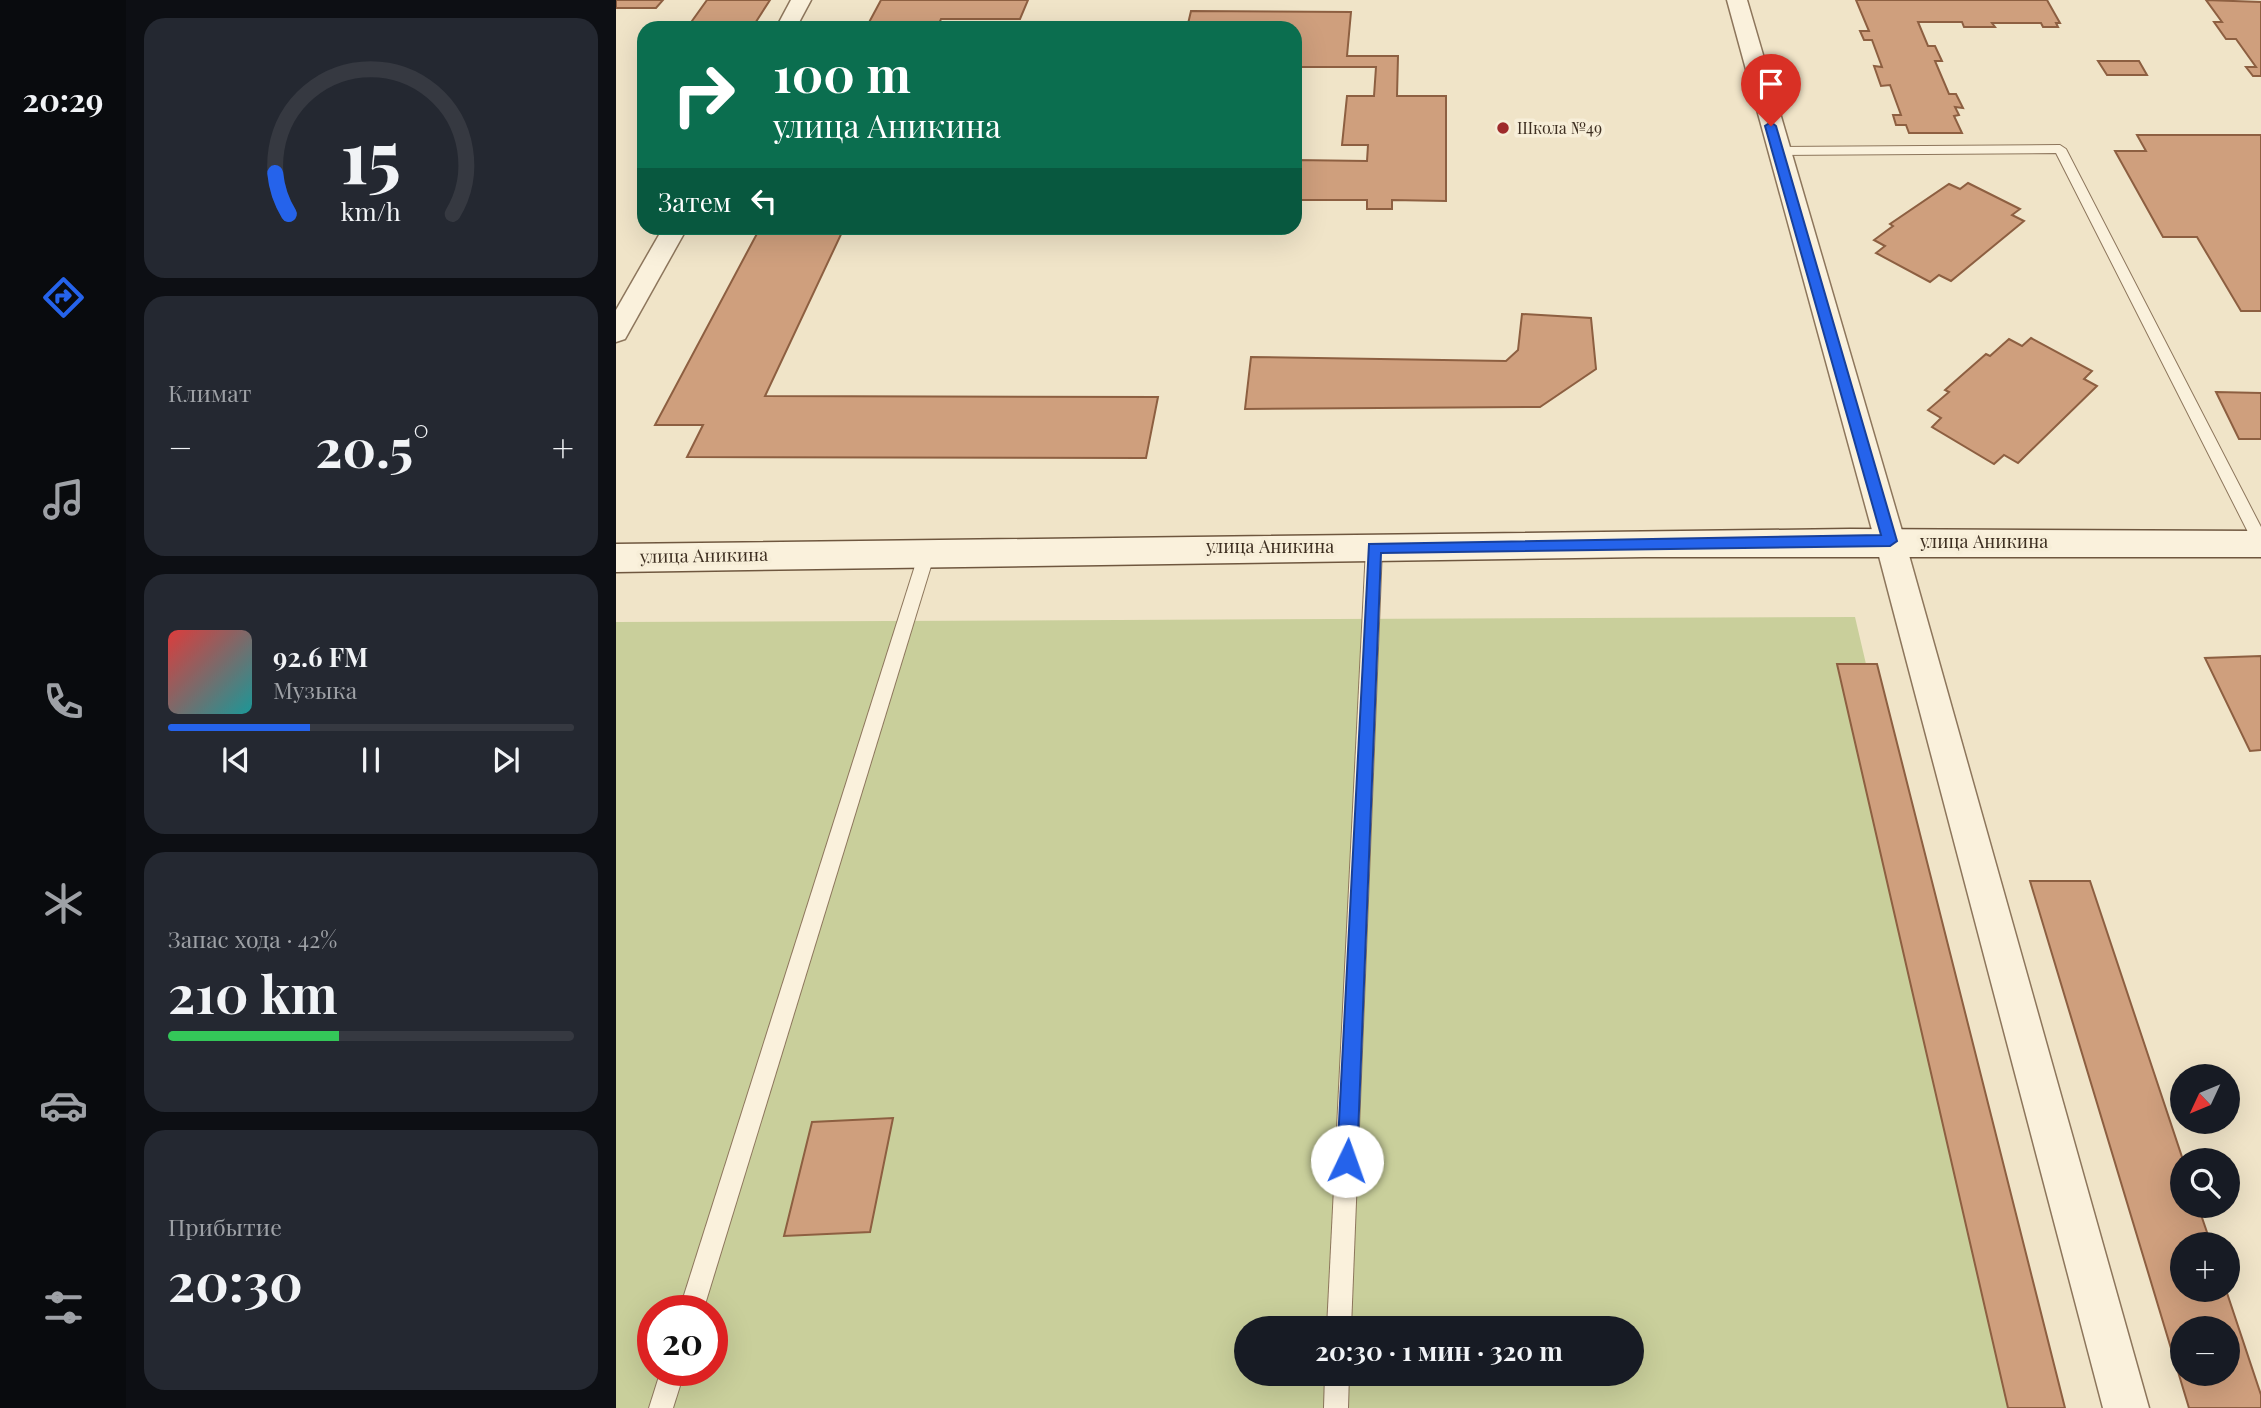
<!DOCTYPE html>
<html lang="ru">
<meta charset="utf-8">
<style>
:root{--surface:#171b24;--page:#242831;--text:#f1f3f6;--muted:#9ea1a6;--line:#363941;--accent:#2563eb}
body{margin:0;font-family:"Playfair Display",serif;background:var(--page);color:var(--text);height:100vh;display:flex;flex-direction:column;font-size:26px;white-space:nowrap}
*{box-sizing:border-box;margin:0}
p{font-size:23px;color:var(--muted)}
.icon{flex:none;width:38px;height:38px;fill:none;stroke:currentColor;stroke-width:2;stroke-linecap:round;stroke-linejoin:round}
.map{position:relative;flex:1;overflow:hidden}
.drawer{display:flex;flex-direction:column;gap:18px;padding:18px;background:#0d0f14;width:490px}
.drawer>*{flex:none}
.guide{position:absolute;left:21px;top:21px;width:665px;height:214px;border-radius:21px;box-shadow:0 7px 28px #0002;background:#0b6e4f;color:#fff;overflow:hidden}
.needle{width:46px;rotate:226deg}
.buttons{position:absolute;left:1554px;top:1064px;display:grid;gap:14px}
.buttons a{display:grid;place-items:center;width:70px;height:70px;border-radius:50%;background:var(--surface);box-shadow:0 7px 28px #0002;font-size:35px}
.speed{position:absolute;left:21px;top:1295px;display:flex;gap:14px;font-size:35px;font-weight:700;text-align:center}
.speed>*{display:grid;place-content:center;width:91px;height:91px;border-radius:50%;background:var(--surface);box-shadow:0 7px 28px #0002;line-height:1}
.speed .limit{border:10px solid #d22;background:#fff;color:#111}
.pin{position:absolute;display:grid;place-items:center;width:60px;height:60px;color:#fff;margin:-72px -30px;border-radius:50% 50% 50% 0;rotate:-45deg;box-shadow:0 0 7px #0007}
.pin .icon{rotate:45deg}
.me{position:absolute;width:77px;margin:-38px;rotate:3deg;stroke-linejoin:round;filter:drop-shadow(0 0 5px #0008)}
.turn{display:flex;align-items:center;gap:24px;height:147px;padding:0 21px;font-size:32px}
.turn .icon{width:91px;height:91px;stroke-width:2.5}
.turn b{display:block;font-size:49px;line-height:60px}
.then{display:flex;align-items:center;height:66px;padding:0 21px;background:#0003;gap:14px;font-size:26px}
.big{font-size:52px;font-weight:700;line-height:1.1}
.drawer .card{flex:1;display:flex;flex-direction:column;justify-content:center;gap:10px;min-width:0;padding:0 24px;border-radius:21px;background:var(--page)}
.drawer .dial{align-items:center;gap:0}
.dial svg{height:182px;overflow:visible;fill:none;stroke:var(--line);stroke-width:7;stroke-linecap:round;text-anchor:middle}
.dial text{fill:var(--text);stroke:none}
.song{display:flex;align-items:center;gap:21px}
.cover{width:84px;height:84px;border-radius:10px;background:linear-gradient(135deg,hsl(0 70% 55%),hsl(180 70% 35%))}
.played{height:7px;border-radius:4px;background:linear-gradient(90deg,var(--accent) 35%,var(--line) 35%)}
.keys{display:flex;justify-content:space-around;direction:ltr}
.heat{display:flex;justify-content:space-between;align-items:center;font-size:38px;direction:ltr}
.charge{height:10px;border-radius:5px;background:linear-gradient(90deg,#34c759 42%,var(--line) 0)}
.trip{position:absolute;left:618px;top:1316px;width:410px;height:70px;border-radius:35px;background:var(--surface);box-shadow:0 7px 28px #0002;font-weight:700;line-height:70px;text-align:center}
main{display:flex;flex:1;min-height:0}
.dock{display:flex;flex-direction:column;width:126px;justify-content:space-around;align-items:center;background:#090b0e;color:var(--muted)}
.dock .icon{width:49px;height:49px}
.dock .selected{color:var(--accent)}
.dock b{font-size:32px;color:var(--text)}
.map>svg:first-child{display:block}
.green{fill:#c9cf9b;fill-rule:evenodd}
.building{fill:#cf9f7d;stroke:#8d5f41;stroke-width:2;fill-rule:evenodd}
.lines{fill:none;stroke-linecap:round;stroke-linejoin:round}
.lane-casing{stroke:#8d765c;stroke-width:2}
.street-casing{stroke:#8d765c;stroke-width:3}
.secondary-casing{stroke:#6f573f;stroke-width:3}
.lane{fill:#faf1dc;fill-rule:evenodd}
.street{fill:#faf1dc;fill-rule:evenodd}
.secondary{fill:#faf1dc;fill-rule:evenodd}
.route{fill:#2563eb;stroke:#184099;stroke-width:2}
.poi-dot{fill:#9e2a2b;stroke:#f7eed8;stroke-width:2.5}
.labels{text-anchor:middle;stroke-width:7;stroke-linejoin:round;paint-order:stroke}
.far-poi-label{font-size:16px;fill:#3d2e20;stroke:#f7eed8;text-anchor:start}
.street-label{font-size:18px;fill:#3d2e20;stroke:#f7eed8}
</style>
<main>
<nav class="dock">
<b>20:29</b>
<svg class="icon selected" aria-label="directions" viewBox="0 0 24 24"><path d="M12 3l9 9-9 9-9-9zM9 14v-3h6M13 9l2 2-2 2"/></svg>
<svg class="icon" aria-label="music" viewBox="0 0 24 24"><path d="M9 18V5l10-2v13"/><circle cx="6" cy="18" r="3"/><circle cx="16" cy="16" r="3"/></svg>
<svg class="icon" aria-label="phone" viewBox="0 0 24 24"><path d="M5 4h4l2 5-3 2q2 4 5 5l2-3 5 2v4C11 20 4 13 5 4z"/></svg>
<svg class="icon" aria-label="climate" viewBox="0 0 24 24"><path d="M12 3v18M4 7l16 10M4 17L20 7"/></svg>
<svg class="icon" aria-label="car" viewBox="0 0 24 24"><path d="M5 17H2v-5l4-1 3-4h7l3 4 3 1v5h-3M9 17h6M6 11h13"/><circle cx="7" cy="17" r="2"/><circle cx="17" cy="17" r="2"/></svg>
<svg class="icon" aria-label="filters" viewBox="0 0 24 24"><path d="M4 7h16M4 17h16"/><circle cx="9" cy="7" r="2"/><circle cx="15" cy="17" r="2"/></svg>
</nav>
<section class="drawer">
<div class="card dial"><svg viewBox="0 0 100 80">
<path d="M14 69A42 42 0 1 1 86 69"/>
<path d="M14 69A42 42 0 0 1 8 51" stroke="#2563eb"/>
<text x="50" y="56" font-size="32" font-weight="700">15</text>
<text x="50" y="72" font-size="11">km/h</text>
</svg></div>
<div class="card"><p>Климат</p>
<div class="heat"><a>−</a><b class="big">20.5°</b><a>+</a></div>
</div>
<div class="card">
<div class="song"><i class="cover"></i><div><b>92.6 FM</b><p>Музыка</p></div></div>
<div class="played"></div>
<div class="keys"><svg class="icon" aria-label="previous" viewBox="0 0 24 24"><path d="M18 5L8 12l10 7zM5 5v14"/></svg><svg class="icon" aria-label="pause" viewBox="0 0 24 24"><path d="M8 5v14M16 5v14"/></svg><svg class="icon" aria-label="next" viewBox="0 0 24 24"><path d="M6 5l10 7-10 7zM19 5v14"/></svg></div>
</div>
<div class="card"><p>Запас хода · 42%</p><b class="big">210 km</b><div class="charge"></div></div>
<div class="card"><p>Прибытие</p><b class="big">20:30</b></div>
</section>
<div class="map">
<svg width="1645" height="1408" viewBox="0 0 1645 1408">
<rect width="100%" height="100%" fill="#f0e4c8"/>
<!-- green -->
<path class="green" d="M 1239,617 L 1424,1408 L 0,1408 L 0,622 ZM 37,1311 L 96,1311 L 96,1370 L 37,1370 ZM 630,1328 L 1015,1328 L 1015,1374 L 630,1374 Z"/>
<!-- building -->
<g class="building">
<polygon points="0,0 47,0 40,8 0,8"/>
<polygon points="91,0 154,0 136,28 71,28"/>
<polygon points="265,0 412,0 404,19 325,19 321,28 250,28"/>
<polygon points="1240,0 1431,0 1444,23 1440,23 1442,27 1427,27 1425,23 1376,23 1379,27 1348,27 1346,22 1302,22 1312,46 1319,46 1326,61 1319,61 1333,94 1340,94 1347,108 1339,107 1343,115 1338,116 1346,133 1293,133 1290,125 1280,125 1277,115 1285,115 1274,85 1265,86 1258,66 1266,67 1256,40 1248,40 1244,31 1253,31"/>
<polygon points="1590,0 1645,2 1645,76 1637,76 1630,67 1640,67 1620,39 1610,39 1598,22 1606,22"/>
<polygon points="575,11 735,12 731,56 782,56 781,96 830,96 830,201 776,200 776,209 751,209 751,200 683,200 682,206 679,207 679,160 751,161 752,145 726,145 731,96 758,96 760,67 679,67 679,28 571,28"/>
<polygon points="1482,61 1523,61 1531,75 1491,75"/>
<polygon points="1521,135 1645,135 1645,311 1625,311 1581,237 1547,237 1499,151 1530,151"/>
<polygon points="1352,183 1404,209 1396,215 1408,221 1335,281 1323,275 1314,282 1260,253 1269,246 1258,240 1277,226 1274,224 1333,184 1344,189"/>
<polygon points="144,228 228,228 149,396 542,397 530,458 71,457 87,425 39,425"/>
<polygon points="906,314 975,318 980,369 924,407 629,409 635,357 890,361 902,350"/>
<polygon points="1415,338 1476,371 1468,379 1481,386 1402,463 1388,455 1378,464 1316,427 1325,418 1312,410 1333,392 1329,390 1370,354 1374,356 1393,339 1406,346"/>
<polygon points="1600,392 1645,393 1645,439 1623,439"/>
<polygon points="1645,656 1645,750 1634,751 1589,658"/>
<polygon points="1221,664 1261,664 1449,1408 1392,1408"/>
<path d="M 1414,881 L 1474,881 L 1567,1160 L 1566,1206 L 1582,1206 L 1595,1244 L 1566,1244 L 1566,1290 L 1610,1290 L 1645,1395 L 1645,1408 L 1573,1408 ZM 1566,1328 L 1612,1328 L 1612,1374 L 1566,1374 Z"/>
<polygon points="277,1118 254,1232 168,1236 196,1122"/>
</g>
<g class="lines">
<!-- lane casing -->
<g class="lane-casing">
<g id="lane">
<polygon points="1444,145 1450,149 1645,527 1645,548 1637,542 1440,153 1161,155 1155,151 1161,147"/>
<polygon points="758,542 766,548 735,1328 711,1328 750,548"/>
<polygon points="311,547 319,553 87,1311 63,1311 303,553"/>
<polygon points="45,1370 69,1370 57,1408 33,1408"/>
<polygon points="709,1374 733,1374 732,1408 708,1408"/>
</g>
</g>
<!-- street casing -->
<g class="street-casing">
<g id="street">
<polygon points="175,0 195,0 180,28 160,28"/>
<polygon points="1111,0 1131,0 1289,541 1533,1408 1487,1408 1259,541"/>
<polygon points="47,228 71,228 9,339 0,342 0,310"/>
</g>
</g>
<!-- secondary casing -->
<g class="secondary-casing">
<polygon id="secondary" points="1234,529 1645,531 1645,557 1028,557 0,572 0,544"/>
</g>
<!-- lane -->
<use href="#lane" class="lane"/>
<!-- street -->
<use href="#street" class="street"/>
<!-- secondary -->
<use href="#secondary" class="secondary"/>
</g>
<!-- route -->
<polygon class="route" points="1155,122 1160,126 1281,541 1274,546 765,553 741,1161 738,1168 731,1171 724,1168 721,1161 753,544 1265,535 1149,126"/>
<!-- markers -->
<circle class="poi-dot" cx="887" cy="128" r="7"/>
<g class="labels">
<!-- far-poi labels -->
<g class="far-poi-label">
<text x="901" y="134">Школа №49</text>
</g>
<!-- street labels -->
<g class="street-label">
<text x="1368" y="548">улица Аникина</text>
<text x="654" y="553">улица Аникина</text>
<text transform="translate(88 556) rotate(-1)" y="6">улица Аникина</text>
</g>
</g>
</svg>
<div class="buttons">
<a><svg class="needle" viewBox="-14 -14 28 28"><path d="M0-13l5 13h-10z" fill="#e53935"/><path d="M0 13l5-13h-10z" fill="#9ea1a6"/></svg></a>
<a><svg class="icon" aria-label="search" viewBox="0 0 24 24"><circle cx="10" cy="10" r="6"/><path d="M15 15l6 6"/></svg></a>
<a>+</a>
<a>−</a>
</div>
<div class="speed"><div class="limit">20</div></div>
<div class="pin" style="left:1155px;top:126px;background:#d93025"><svg class="icon" aria-label="arrive" viewBox="0 0 24 24"><path d="M6 21V4h12l-3 4 3 4H6"/></svg></div>
<svg class="me" style="left:731px;top:1161px" viewBox="-20 -20 40 40"><circle r="19" fill="#fff"/><path d="M0-13L10 11 0 6-10 11z" fill="#2563eb"/></svg>
<div class="trip">20:30 · 1 мин · 320 m</div>
<div class="guide">
<div class="turn"><svg class="icon" aria-label="right" viewBox="0 0 24 24"><path d="M7 20v-9h11M14 6l5 5-5 5"/></svg><div><b>100 m</b>улица Аникина</div></div>
<div class="then">Затем<svg class="icon" aria-label="left" viewBox="0 0 24 24"><path d="M17 20v-9H6M10 6l-5 5 5 5"/></svg></div>
</div>
</div>
</main>
